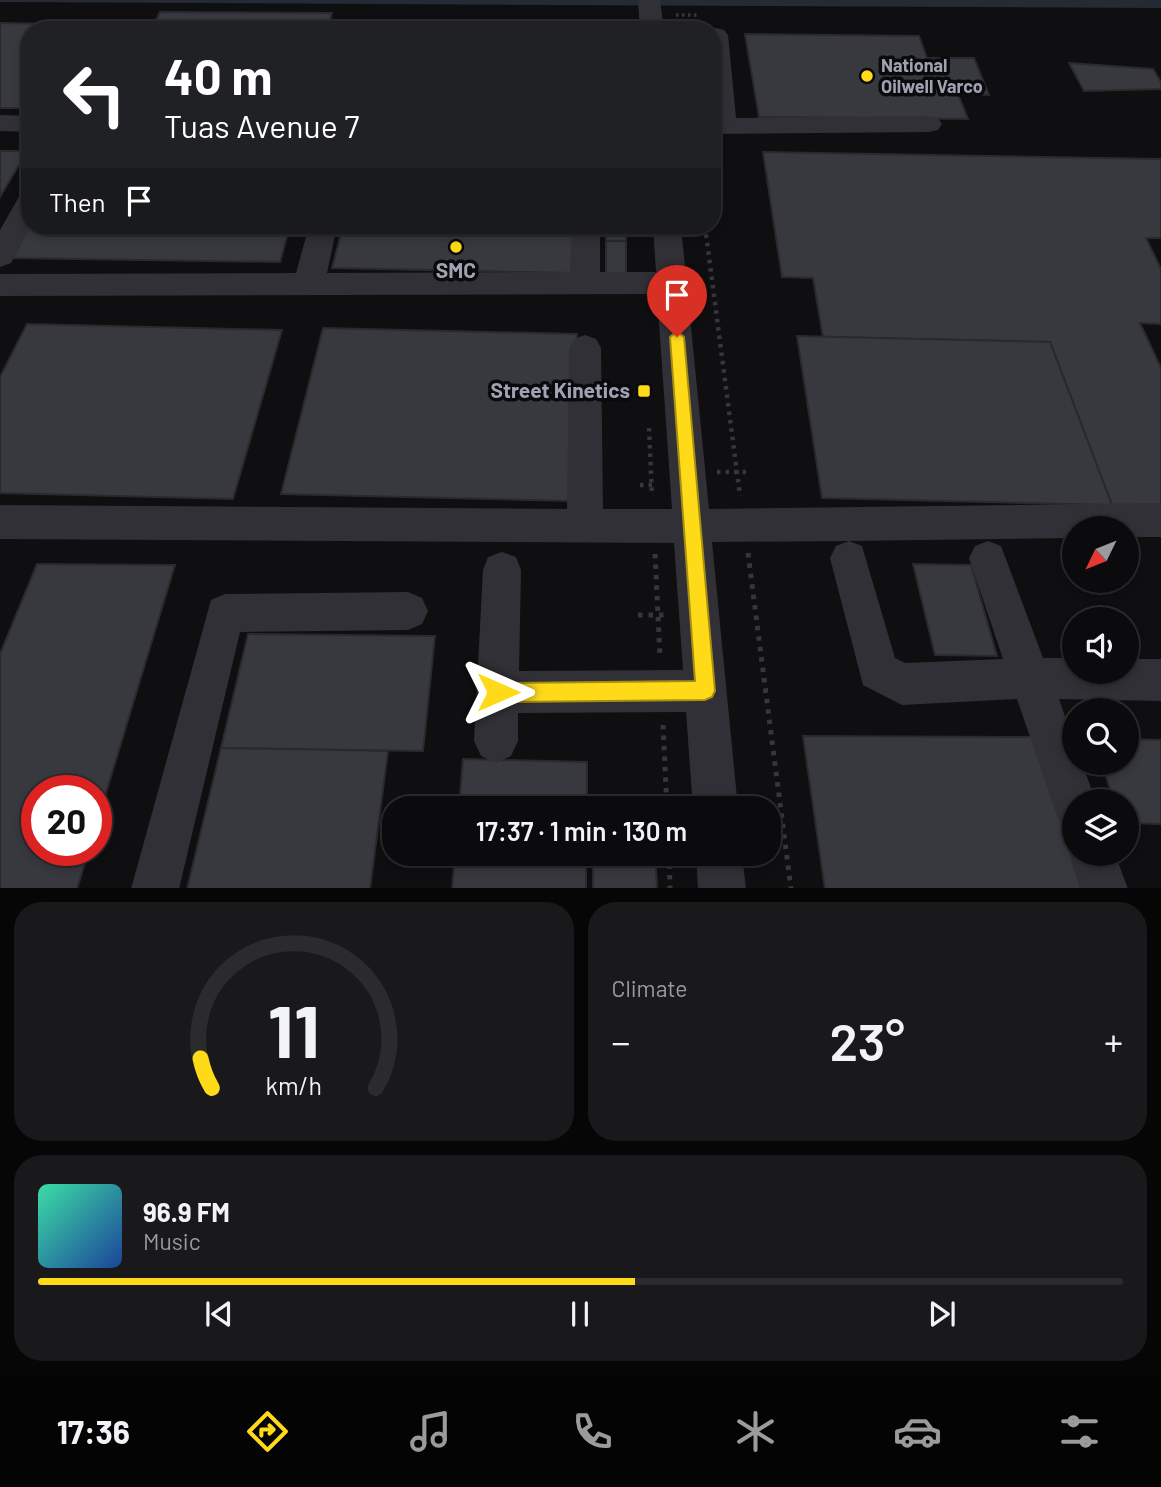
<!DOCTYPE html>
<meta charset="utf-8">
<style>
:root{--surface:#0b0b0d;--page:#19191b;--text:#f1f3f6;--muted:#9a9b9d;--line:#2b2b2e;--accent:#ffda19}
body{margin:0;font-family:Barlow,sans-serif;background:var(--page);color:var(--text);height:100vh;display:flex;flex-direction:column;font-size:26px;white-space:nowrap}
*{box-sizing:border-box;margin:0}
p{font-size:23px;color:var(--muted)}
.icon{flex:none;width:38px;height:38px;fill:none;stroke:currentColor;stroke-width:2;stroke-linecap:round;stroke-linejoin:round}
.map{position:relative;height:888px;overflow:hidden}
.drawer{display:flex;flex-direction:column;gap:14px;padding:14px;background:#060607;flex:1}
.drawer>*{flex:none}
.guide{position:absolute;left:21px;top:21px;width:700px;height:214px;border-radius:28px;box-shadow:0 4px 10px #0003,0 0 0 2px var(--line);background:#202124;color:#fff;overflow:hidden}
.needle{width:46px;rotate:227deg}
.controls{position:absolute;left:1062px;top:516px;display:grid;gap:14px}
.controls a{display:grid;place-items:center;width:77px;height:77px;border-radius:50%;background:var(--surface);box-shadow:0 4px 10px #0003,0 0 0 2px var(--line);font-size:35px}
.speed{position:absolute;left:21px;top:775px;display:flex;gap:14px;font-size:35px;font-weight:700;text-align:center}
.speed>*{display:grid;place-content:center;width:91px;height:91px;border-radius:50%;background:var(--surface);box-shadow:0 4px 10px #0003,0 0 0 2px var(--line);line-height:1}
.speed .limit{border:10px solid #d22;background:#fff;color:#111}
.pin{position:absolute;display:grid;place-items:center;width:60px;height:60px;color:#fff;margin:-72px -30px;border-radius:50% 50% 50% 0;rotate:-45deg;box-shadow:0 0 7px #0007}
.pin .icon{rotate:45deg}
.me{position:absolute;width:77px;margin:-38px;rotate:90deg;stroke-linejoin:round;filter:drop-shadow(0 0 5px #0008)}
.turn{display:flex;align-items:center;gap:24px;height:147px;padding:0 28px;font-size:32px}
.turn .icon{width:91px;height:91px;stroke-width:2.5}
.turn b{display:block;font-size:49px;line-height:60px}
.then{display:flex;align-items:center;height:66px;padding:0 28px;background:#0003;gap:14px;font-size:26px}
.big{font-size:52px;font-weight:600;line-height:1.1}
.drawer .widget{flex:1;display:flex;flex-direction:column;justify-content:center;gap:10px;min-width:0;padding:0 24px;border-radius:28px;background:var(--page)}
.drawer .dial{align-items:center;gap:0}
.dial svg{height:182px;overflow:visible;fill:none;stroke:var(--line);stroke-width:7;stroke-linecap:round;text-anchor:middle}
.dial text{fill:var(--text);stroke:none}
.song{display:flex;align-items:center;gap:21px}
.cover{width:84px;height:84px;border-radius:10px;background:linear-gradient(135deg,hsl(160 70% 55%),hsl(220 70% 35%))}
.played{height:7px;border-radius:4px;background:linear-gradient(90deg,var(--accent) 55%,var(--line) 55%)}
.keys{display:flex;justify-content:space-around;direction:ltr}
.heat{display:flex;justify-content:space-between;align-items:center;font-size:38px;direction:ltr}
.drawer .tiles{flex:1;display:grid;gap:14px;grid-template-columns:1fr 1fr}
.widget:last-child{grid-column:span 2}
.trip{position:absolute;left:382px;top:796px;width:399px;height:70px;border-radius:28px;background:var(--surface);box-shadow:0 4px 10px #0003,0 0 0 2px var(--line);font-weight:600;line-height:70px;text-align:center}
.tabs{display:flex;height:112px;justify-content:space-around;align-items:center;background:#040405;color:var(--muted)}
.tabs .icon{width:49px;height:49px}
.tabs .selected{color:var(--accent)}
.tabs b{font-size:32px;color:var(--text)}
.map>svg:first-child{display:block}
.water{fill:#252b35}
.building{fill:#38393f;stroke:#2a292d;stroke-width:2}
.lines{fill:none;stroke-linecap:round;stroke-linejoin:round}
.path-far2{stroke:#36373d;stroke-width:3.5;stroke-dasharray:2.5 3.5;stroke-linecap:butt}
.path-far1{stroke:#36373d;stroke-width:4.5;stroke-dasharray:3.5 5;stroke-linecap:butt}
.path{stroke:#36373d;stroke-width:5;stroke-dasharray:4.5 6;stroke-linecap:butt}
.minor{fill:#303036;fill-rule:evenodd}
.route{fill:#ffda19;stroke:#a68e10;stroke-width:2}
.poi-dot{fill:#ffda19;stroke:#0a0a0c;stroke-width:2.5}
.labels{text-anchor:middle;stroke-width:7;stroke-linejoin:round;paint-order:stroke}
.far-poi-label{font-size:18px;font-weight:bold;fill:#9fa2b3;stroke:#0a0a0c;text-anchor:start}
.poi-label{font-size:21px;font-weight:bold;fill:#9fa2b3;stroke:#0a0a0c}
</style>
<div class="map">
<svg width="1161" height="889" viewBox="0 0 1161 889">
<rect width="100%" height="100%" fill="#0f0f11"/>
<!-- water -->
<polygon class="water" points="0,0 1161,0 1161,8 0,2"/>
<!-- building -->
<g class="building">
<polygon points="160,12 332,13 327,30 151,30"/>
<polygon points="351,22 377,22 375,30 348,30"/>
<polygon points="0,23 121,25 118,30 30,30 30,108 0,108"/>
<polygon points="394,23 579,26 579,30 392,30"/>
<polygon points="745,34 919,36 927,58 974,58 989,95 958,94 968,119 759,117"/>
<polygon points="1069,63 1153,69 1161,82 1161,89 1084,91"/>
<polygon points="0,151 27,151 0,197"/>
<polygon points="763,152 1161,159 1161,238 1146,238 1161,269 1161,324 1140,323 1161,368 1161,507 1112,505 1050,342 823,337 813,278 782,277"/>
<polygon points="30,226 290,226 280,262 12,258"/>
<polygon points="343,226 575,226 573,273 332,268"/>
<rect x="606" y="226" width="20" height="15"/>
<rect x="606" y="241" width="20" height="32"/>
<polygon points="27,324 282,330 233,499 0,493 0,377"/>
<polygon points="323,328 577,334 571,501 281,494"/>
<polygon points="797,336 1050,342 1112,505 822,498"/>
<polygon points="37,564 175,565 96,826 96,791 37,791 37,850 89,850 77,889 0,889 0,654"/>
<polygon points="913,564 971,565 997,656 935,655"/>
<polygon points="248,634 435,636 423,751 221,748"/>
<polygon points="803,736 1045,737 1074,838 1074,854 1079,854 1090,889 825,889"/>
<polygon points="1127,739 1161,740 1161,824 1127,823 1127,802 1114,802 1102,763 1127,763"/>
<polygon points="221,748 388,751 370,889 187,889"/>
<polygon points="463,759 587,762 587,808 459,808"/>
<polygon points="455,854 586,854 586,889 452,889"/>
<polygon points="593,867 656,867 657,889 593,889"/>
</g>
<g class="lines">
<!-- path-far2 -->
<polyline class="path-far2" points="676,15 697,15"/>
<!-- path-far1 -->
<g class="path-far1">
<polyline points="705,226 740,496"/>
<polyline points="649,428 652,496"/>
<polyline points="717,472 750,472"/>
<polyline points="640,485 653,485"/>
</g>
<!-- path -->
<g class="path">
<polyline points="748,553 791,889"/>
<polyline points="655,554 660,657"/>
<polyline points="638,615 668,615"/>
<polyline points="663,725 667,808"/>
<polyline points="669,854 670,889"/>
</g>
<!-- minor -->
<g class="minor">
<polygon points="638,0 660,0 664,30 640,30"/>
<polygon points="716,28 724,30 728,35 736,118 929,116 938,118 942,124 938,130 929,132 712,134 712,30 709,30"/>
<polygon points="0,115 30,116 30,132 0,131"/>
<polygon points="30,193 31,226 11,263 0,267 0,230 20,195"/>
<polygon points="309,226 337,226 327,273 570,272 572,226 600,226 600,272 656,272 653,226 681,226 709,509 1161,503 1161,537 1127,537 1127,528 1074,528 1074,538 849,541 862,546 895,658 905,663 1003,659 969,558 975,546 988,541 1001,546 1043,658 1074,658 1074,672 1127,672 1127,659 1161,659 1161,701 1059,699 1074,743 1074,763 1082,763 1096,802 1074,802 1074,826 1058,819 1017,699 902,705 863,685 830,558 836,546 849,541 712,542 738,808 693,808 686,712 518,713 518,741 511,756 496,763 481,756 474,741 483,570 488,557 502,552 516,557 521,570 519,671 683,670 674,543 0,539 0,505 567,509 569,348 574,339 585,335 596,339 601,348 603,509 672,509 657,294 0,296 0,274 296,273"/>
<polygon points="408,592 422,598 428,611 422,624 408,630 240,632 179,889 131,889 211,600 225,594"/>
<polygon points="1074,840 1074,854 1115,854 1128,889 1080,889 1069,854"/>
<polygon points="696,854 742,854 746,889 698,889"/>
</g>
</g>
<!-- route -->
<polygon class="route" points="677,331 684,337 715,691 712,697 705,700 498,702 491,699 488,692 491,685 498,683 695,681 670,337"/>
<!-- markers -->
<g class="poi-dot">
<circle cx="867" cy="76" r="7"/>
<circle cx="456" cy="247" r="7"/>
<rect x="637" y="384" width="14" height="14" rx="3.5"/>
</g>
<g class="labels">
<!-- far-poi labels -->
<g class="far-poi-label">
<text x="881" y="72">National<tspan x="881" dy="21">Oilwell Varco</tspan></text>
</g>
<!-- poi labels -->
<g class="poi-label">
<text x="456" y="278">SMC</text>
<text x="630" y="398" text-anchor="end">Street Kinetics</text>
</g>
</g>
</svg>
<div class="controls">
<a><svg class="needle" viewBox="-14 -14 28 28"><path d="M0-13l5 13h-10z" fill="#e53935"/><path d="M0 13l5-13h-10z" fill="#9a9b9d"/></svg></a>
<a><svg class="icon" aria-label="sound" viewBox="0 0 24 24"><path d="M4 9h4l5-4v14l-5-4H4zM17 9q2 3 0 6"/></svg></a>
<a><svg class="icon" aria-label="search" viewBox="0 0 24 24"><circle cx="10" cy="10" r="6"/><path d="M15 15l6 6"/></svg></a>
<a><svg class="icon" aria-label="layers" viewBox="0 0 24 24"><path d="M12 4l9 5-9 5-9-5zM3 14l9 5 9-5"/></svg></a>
</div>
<div class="speed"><div class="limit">20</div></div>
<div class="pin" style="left:677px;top:337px;background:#d93025"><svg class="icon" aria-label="arrive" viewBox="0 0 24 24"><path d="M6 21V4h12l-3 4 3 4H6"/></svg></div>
<svg class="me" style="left:498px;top:692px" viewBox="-20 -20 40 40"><path d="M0-17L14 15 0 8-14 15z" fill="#ffda19" stroke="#fff" stroke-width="4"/></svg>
<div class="trip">17:37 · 1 min · 130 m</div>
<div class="guide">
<div class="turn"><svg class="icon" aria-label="left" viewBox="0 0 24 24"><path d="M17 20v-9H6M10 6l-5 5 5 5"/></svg><div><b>40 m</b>Tuas Avenue 7</div></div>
<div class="then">Then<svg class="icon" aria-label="arrive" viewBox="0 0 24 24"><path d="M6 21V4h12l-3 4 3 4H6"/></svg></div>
</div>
</div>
<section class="drawer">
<div class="tiles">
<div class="widget dial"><svg viewBox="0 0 100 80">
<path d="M14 69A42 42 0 1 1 86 69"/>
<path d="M14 69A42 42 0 0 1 9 56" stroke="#ffda19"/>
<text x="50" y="56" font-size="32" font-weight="700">11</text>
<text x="50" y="72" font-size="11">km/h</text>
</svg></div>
<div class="widget"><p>Climate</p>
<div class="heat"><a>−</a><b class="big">23°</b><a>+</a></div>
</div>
<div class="widget">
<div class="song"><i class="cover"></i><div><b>96.9 FM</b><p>Music</p></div></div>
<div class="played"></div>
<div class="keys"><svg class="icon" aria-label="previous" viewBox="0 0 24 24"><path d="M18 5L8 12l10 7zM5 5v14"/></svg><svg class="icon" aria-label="pause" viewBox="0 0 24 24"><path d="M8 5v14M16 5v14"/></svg><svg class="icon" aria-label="next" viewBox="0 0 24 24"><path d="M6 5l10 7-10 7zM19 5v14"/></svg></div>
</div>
</div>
</section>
<nav class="tabs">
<b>17:36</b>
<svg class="icon selected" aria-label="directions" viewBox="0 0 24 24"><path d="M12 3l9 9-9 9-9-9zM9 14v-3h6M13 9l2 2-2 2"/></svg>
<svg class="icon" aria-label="music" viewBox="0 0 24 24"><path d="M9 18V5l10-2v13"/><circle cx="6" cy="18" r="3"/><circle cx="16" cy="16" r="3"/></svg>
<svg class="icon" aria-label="phone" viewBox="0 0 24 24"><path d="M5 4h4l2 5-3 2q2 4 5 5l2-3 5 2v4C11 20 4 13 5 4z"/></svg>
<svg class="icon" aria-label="climate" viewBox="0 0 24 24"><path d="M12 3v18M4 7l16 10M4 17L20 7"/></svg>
<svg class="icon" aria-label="car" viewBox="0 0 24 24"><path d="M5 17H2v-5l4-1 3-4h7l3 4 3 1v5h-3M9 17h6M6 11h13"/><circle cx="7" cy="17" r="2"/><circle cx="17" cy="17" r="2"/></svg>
<svg class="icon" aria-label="filters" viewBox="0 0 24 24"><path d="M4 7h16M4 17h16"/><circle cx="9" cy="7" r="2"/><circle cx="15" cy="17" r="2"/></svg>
</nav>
